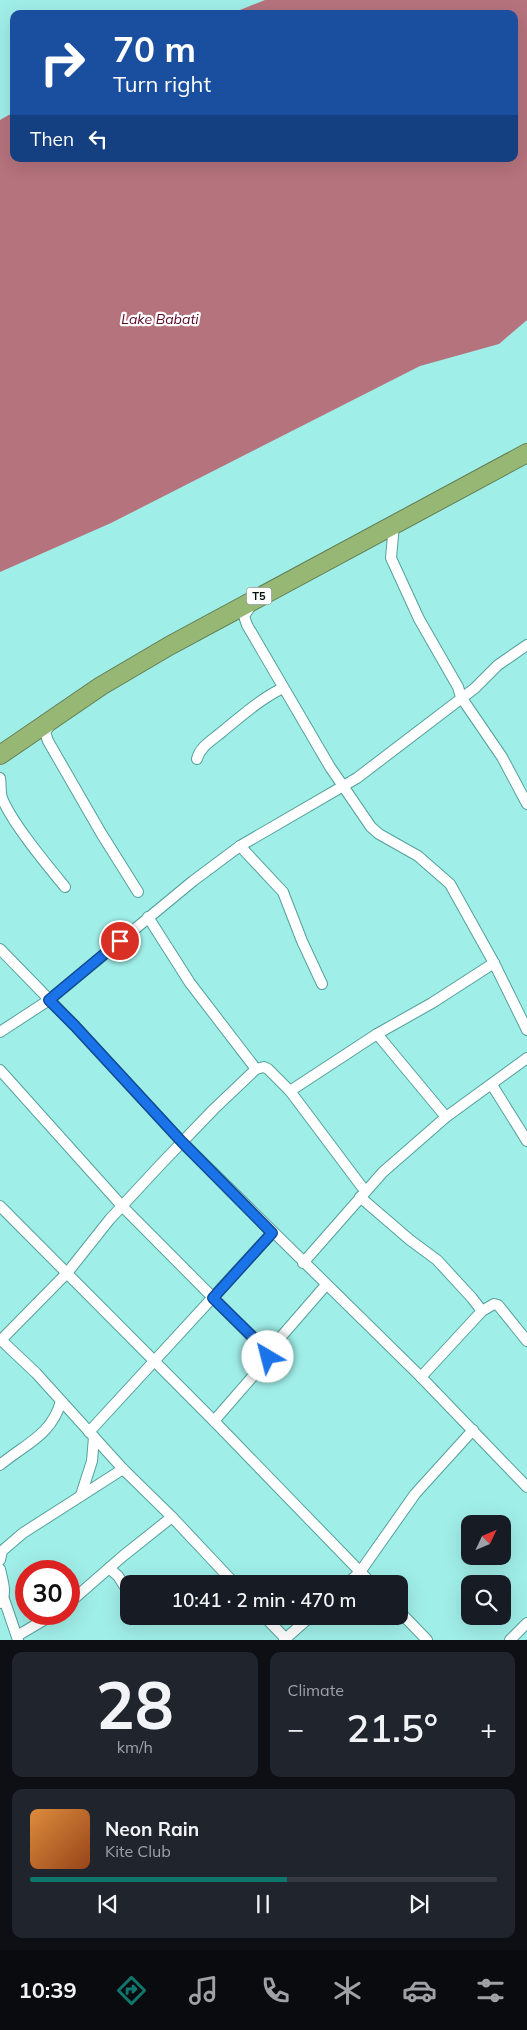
<!DOCTYPE html>
<meta charset="utf-8">
<style>
:root{--surface:#171b24;--page:#20242c;--text:#f1f3f6;--muted:#9ea1a6;--line:#363941;--accent:#0f766e}
body{margin:0;font-family:Mulish,sans-serif;background:var(--page);color:var(--text);height:100vh;display:flex;flex-direction:column;font-size:19px;white-space:nowrap}
*{box-sizing:border-box;margin:0}
p{font-size:16px;color:var(--muted)}
.icon{flex:none;width:28px;height:28px;fill:none;stroke:currentColor;stroke-width:2;stroke-linecap:round;stroke-linejoin:round}
.map{position:relative;height:1640px;overflow:hidden}
.panel{display:flex;flex-direction:column;gap:12px;padding:12px;background:#0d0f14;flex:1}
.panel>*{flex:none}
.guide{position:absolute;left:10px;top:10px;width:508px;height:152px;border-radius:10px;box-shadow:0 5px 20px #0002;background:#1a4fa0;color:#fff;overflow:hidden}
.needle{width:32px;rotate:46deg}
.buttons{position:absolute;left:461px;top:1515px;display:grid;gap:10px}
.buttons a{display:grid;place-items:center;width:50px;height:50px;border-radius:10px;background:var(--surface);box-shadow:0 5px 20px #0002;font-size:25px}
.speed{position:absolute;left:15px;top:1560px;display:flex;gap:10px;font-size:25px;font-weight:700;text-align:center}
.speed>*{display:grid;place-content:center;width:65px;height:65px;border-radius:50%;background:var(--surface);box-shadow:0 5px 20px #0002;line-height:1}
.speed .limit{border:8px solid #d22;background:#fff;color:#111}
.pin{position:absolute;display:grid;place-items:center;width:42px;height:42px;color:#fff;margin:-21px;border:2px solid #fff;border-radius:50%;box-shadow:0 1px 5px #0007}
.me{position:absolute;width:55px;margin:-28px;rotate:323deg;stroke-linejoin:round;filter:drop-shadow(0 0 4px #0008)}
.turn{display:flex;align-items:center;gap:18px;height:105px;padding:0 20px;font-size:22px}
.turn .icon{width:65px;height:65px;stroke-width:2.5}
.turn b{display:block;font-size:35px;line-height:42px}
.then{display:flex;align-items:center;height:48px;padding:0 20px;background:#0003;gap:10px;font-size:19px}
.big{font-size:38px;font-weight:600;line-height:1.1}
.panel .tile{flex:1;display:flex;flex-direction:column;justify-content:center;gap:8px;min-width:0;padding:0 18px;border-radius:10px;background:var(--page)}
.panel .dial{align-items:center;gap:0}
.dial b{font-size:65px;line-height:1}
.song{display:flex;align-items:center;gap:15px}
.cover{width:60px;height:60px;border-radius:8px;background:linear-gradient(135deg,hsl(30 70% 55%),hsl(20 70% 35%))}
.played{height:5px;border-radius:2px;background:linear-gradient(90deg,var(--accent) 55%,var(--line) 55%)}
.keys{display:flex;justify-content:space-around;direction:ltr}
.heat{display:flex;justify-content:space-between;align-items:center;font-size:28px;direction:ltr}
.panel .tiles{flex:1;display:grid;gap:12px;grid-template-columns:1fr 1fr}
.tile:last-child{grid-column:span 2}
.trip{position:absolute;left:120px;top:1575px;width:288px;height:50px;border-radius:10px;background:var(--surface);box-shadow:0 5px 20px #0002;font-weight:600;line-height:50px;text-align:center}
.menu{display:flex;height:80px;justify-content:space-around;align-items:center;background:#090b0e;color:var(--muted)}
.menu .icon{width:35px;height:35px}
.menu .active{color:var(--accent)}
.menu b{font-size:22px;color:var(--text)}
.map>svg:first-child{display:block}
.water{fill:#b5737d}
.lines{fill:none;stroke-linecap:round;stroke-linejoin:round}
.street-casing{stroke:#54a19c;stroke-width:12}
.highway-casing{stroke:#627d51;stroke-width:20}
.street{stroke:#fff;stroke-width:10}
.highway{stroke:#97b775;stroke-width:18}
.route-casing{stroke:#114b97;stroke-width:12}
.route{stroke:#1a73e8;stroke-width:9}
.labels{text-anchor:middle;stroke-width:4.5;stroke-linejoin:round;paint-order:stroke}
.shield{fill:#fefefe;stroke:#4c5857;stroke-width:1}
.shield-label{font-size:11px;font-weight:bold;fill:#00110f}
.water-label{font-size:14px;font-style:italic;fill:#5c0723;stroke:#fefefe}
</style>
<div class="map">
<svg width="527" height="1640" viewBox="0 0 527 1640">
<rect width="100%" height="100%" fill="#a0eee8"/>
<!-- water -->
<polygon class="water" points="265,0 527,0 527,320 499,344 420,366 111,523 0,572 0,120 14,112 14,159 514,159 514,14 230,14"/>
<g class="lines">
<!-- street casing -->
<g class="street-casing">
<g id="street">
<polyline points="394,524 391,558 419,619 458,687 461,697 502,757 527,804"/>
<polyline points="252,604 244,616 247,625 330,767 371,827 379,834 418,856 450,884 494,963 527,1030"/>
<polyline points="51,724 45,732 48,741 101,833 138,892"/>
<path d="M 197,759 C 200,746 214,739 223,731 C 243,715 260,699 283,688"/>
<path d="M 0,778 C 1,784 0,792 2,798 C 12,823 47,865 65,887"/>
<polyline points="240,846 283,892 302,941 322,984"/>
<polyline points="148,917 190,983 256,1069"/>
<polyline points="0,949 75,1026 182,1142 421,1377 527,1487"/>
<polyline points="0,1032 49,1000 193,881 240,846 357,778 475,688 498,665 527,645"/>
<polyline points="377,1034 446,1117"/>
<polyline points="0,1070 122,1206 268,1353 266,1361 214,1421"/>
<polyline points="492,1085 527,1141"/>
<polyline points="290,1091 377,1034 432,1003 494,963"/>
<polyline points="360,1197 410,1240 437,1260 472,1298 482,1311"/>
<polyline points="0,1206 214,1421 372,1584"/>
<polyline points="303,1263 383,1172 446,1117 527,1058"/>
<polyline points="0,1339 36,1373 123,1469 172,1517 235,1584"/>
<polyline points="0,1341 67,1273 110,1219 162,1163 214,1109 256,1069 264,1067 268,1069 290,1091 365,1191"/>
<polyline points="266,1350 280,1338 326,1285"/>
<polyline points="421,1377 482,1311 494,1304 498,1305 527,1341"/>
<polyline points="89,1432 272,1233"/>
<path d="M 0,1465 C 25,1444 52,1435 61,1401"/>
<polyline points="81,1495 92,1461 94,1437"/>
<polyline points="0,1560 2,1551 23,1533 123,1469"/>
<polyline points="109,1568 118,1576 129,1593"/>
<path d="M 0,1569 C 2,1580 8,1594 0,1603"/>
<polyline points="347,1584 360,1572 415,1494 473,1430"/>
<polyline points="4,1599 18,1640"/>
<polyline points="69,1603 123,1556 172,1517"/>
<polyline points="399,1611 427,1640"/>
<polyline points="264,1616 286,1639"/>
<polyline points="17,1636 54,1614"/>
<polyline points="284,1640 311,1616"/>
<polyline points="510,1640 527,1623"/>
</g>
</g>
<!-- highway casing -->
<g class="highway-casing">
<polyline id="highway" points="0,755 101,686 169,646 527,453"/>
</g>
<!-- street -->
<use href="#street" class="street"/>
<!-- highway -->
<use href="#highway" class="highway"/>
</g>
<g class="lines">
<!-- route casing -->
<g class="route-casing">
<polyline id="route" points="120,941 49,1000 75,1026 182,1142 272,1233 213,1298 266,1350 268,1357"/>
</g>
<!-- route -->
<use href="#route" class="route"/>
</g>
<g class="labels">
<!-- shield labels -->
<rect class="shield" x="246.5" y="587.5" width="25" height="17" rx="4"/>
<g class="shield-label">
<text x="259" y="600">T5</text>
</g>
<!-- water labels -->
<g class="water-label">
<text x="160" y="324">Lake Babati</text>
</g>
</g>
</svg>
<div class="buttons">
<a><svg class="needle" viewBox="-14 -14 28 28"><path d="M0-13l5 13h-10z" fill="#e53935"/><path d="M0 13l5-13h-10z" fill="#9ea1a6"/></svg></a>
<a><svg class="icon" aria-label="search" viewBox="0 0 24 24"><circle cx="10" cy="10" r="6"/><path d="M15 15l6 6"/></svg></a>
</div>
<div class="speed"><div class="limit">30</div></div>
<div class="pin" style="left:120px;top:941px;background:#d93025"><svg class="icon" aria-label="arrive" viewBox="0 0 24 24"><path d="M6 21V4h12l-3 4 3 4H6"/></svg></div>
<svg class="me" style="left:268px;top:1357px" viewBox="-20 -20 40 40"><circle r="19" fill="#fff"/><path d="M0-13L10 11 0 6-10 11z" fill="#1a73e8"/></svg>
<div class="trip">10:41 · 2 min · 470 m</div>
<div class="guide">
<div class="turn"><svg class="icon" aria-label="right" viewBox="0 0 24 24"><path d="M7 20v-9h11M14 6l5 5-5 5"/></svg><div><b>70 m</b>Turn right</div></div>
<div class="then">Then<svg class="icon" aria-label="left" viewBox="0 0 24 24"><path d="M17 20v-9H6M10 6l-5 5 5 5"/></svg></div>
</div>
</div>
<section class="panel">
<div class="tiles">
<div class="tile dial"><b>28</b><p>km/h</p></div>
<div class="tile"><p>Climate</p>
<div class="heat"><a>−</a><b class="big">21.5°</b><a>+</a></div>
</div>
<div class="tile">
<div class="song"><i class="cover"></i><div><b>Neon Rain</b><p>Kite Club</p></div></div>
<div class="played"></div>
<div class="keys"><svg class="icon" aria-label="previous" viewBox="0 0 24 24"><path d="M18 5L8 12l10 7zM5 5v14"/></svg><svg class="icon" aria-label="pause" viewBox="0 0 24 24"><path d="M8 5v14M16 5v14"/></svg><svg class="icon" aria-label="next" viewBox="0 0 24 24"><path d="M6 5l10 7-10 7zM19 5v14"/></svg></div>
</div>
</div>
</section>
<nav class="menu">
<b>10:39</b>
<svg class="icon active" aria-label="directions" viewBox="0 0 24 24"><path d="M12 3l9 9-9 9-9-9zM9 14v-3h6M13 9l2 2-2 2"/></svg>
<svg class="icon" aria-label="music" viewBox="0 0 24 24"><path d="M9 18V5l10-2v13"/><circle cx="6" cy="18" r="3"/><circle cx="16" cy="16" r="3"/></svg>
<svg class="icon" aria-label="phone" viewBox="0 0 24 24"><path d="M5 4h4l2 5-3 2q2 4 5 5l2-3 5 2v4C11 20 4 13 5 4z"/></svg>
<svg class="icon" aria-label="climate" viewBox="0 0 24 24"><path d="M12 3v18M4 7l16 10M4 17L20 7"/></svg>
<svg class="icon" aria-label="car" viewBox="0 0 24 24"><path d="M5 17H2v-5l4-1 3-4h7l3 4 3 1v5h-3M9 17h6M6 11h13"/><circle cx="7" cy="17" r="2"/><circle cx="17" cy="17" r="2"/></svg>
<svg class="icon" aria-label="filters" viewBox="0 0 24 24"><path d="M4 7h16M4 17h16"/><circle cx="9" cy="7" r="2"/><circle cx="15" cy="17" r="2"/></svg>
</nav>
